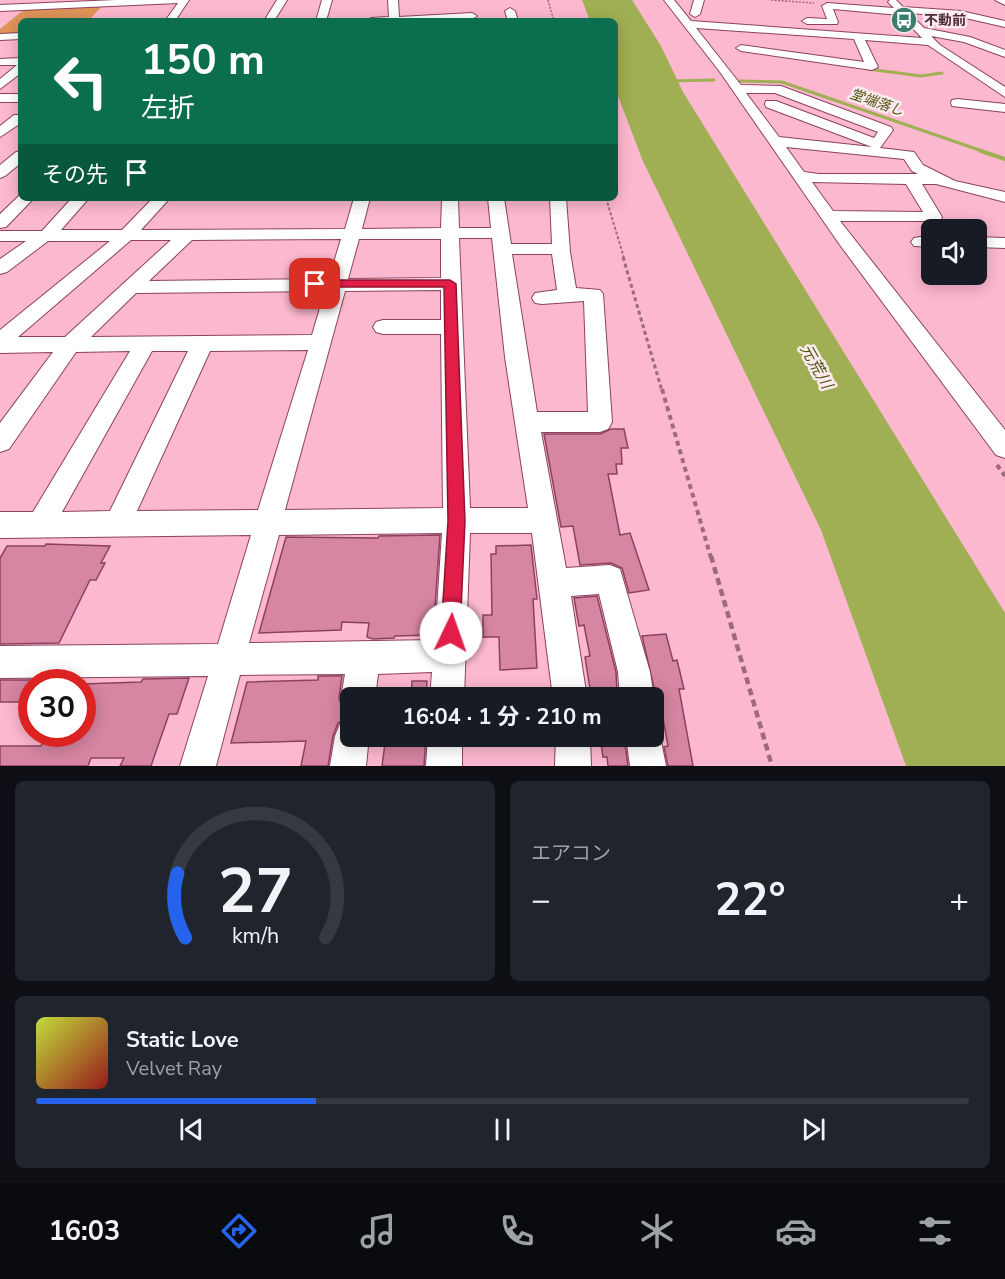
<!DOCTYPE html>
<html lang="ja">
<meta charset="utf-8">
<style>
:root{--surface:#171b24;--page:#20242c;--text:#f1f3f6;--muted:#9ea1a6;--line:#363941;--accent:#2563eb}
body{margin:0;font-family:"Nunito Sans","Noto Sans JP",sans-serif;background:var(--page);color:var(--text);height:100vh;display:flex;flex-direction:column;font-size:22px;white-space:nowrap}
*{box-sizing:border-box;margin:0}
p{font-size:20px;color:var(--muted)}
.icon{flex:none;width:33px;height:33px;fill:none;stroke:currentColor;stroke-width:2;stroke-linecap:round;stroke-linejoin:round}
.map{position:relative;height:766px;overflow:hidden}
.panel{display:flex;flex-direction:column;gap:15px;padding:15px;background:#0d0f14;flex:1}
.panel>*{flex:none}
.hud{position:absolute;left:18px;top:18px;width:600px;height:183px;border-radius:9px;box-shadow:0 3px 15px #0003;background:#0b6e4f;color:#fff;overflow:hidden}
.tools{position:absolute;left:921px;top:219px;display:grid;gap:12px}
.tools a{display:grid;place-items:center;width:66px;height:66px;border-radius:9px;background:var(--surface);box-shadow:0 3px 15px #0003;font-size:30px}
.speed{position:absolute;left:18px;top:669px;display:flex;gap:12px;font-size:30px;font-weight:700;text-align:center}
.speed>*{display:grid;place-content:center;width:78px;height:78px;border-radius:50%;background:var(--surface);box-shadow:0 3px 15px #0003;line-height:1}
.speed .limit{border:9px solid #d22;background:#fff;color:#111}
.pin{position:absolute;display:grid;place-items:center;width:51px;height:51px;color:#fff;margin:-26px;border-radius:12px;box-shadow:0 3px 9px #0006}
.me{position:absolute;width:66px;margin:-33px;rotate:3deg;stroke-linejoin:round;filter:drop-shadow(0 0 4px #0008)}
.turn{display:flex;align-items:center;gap:21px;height:126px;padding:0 24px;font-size:27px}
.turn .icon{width:78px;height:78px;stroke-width:2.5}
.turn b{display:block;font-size:42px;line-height:51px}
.then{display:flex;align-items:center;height:57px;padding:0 24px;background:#0003;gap:12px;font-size:22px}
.big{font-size:45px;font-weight:700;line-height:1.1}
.panel .card{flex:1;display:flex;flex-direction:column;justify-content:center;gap:9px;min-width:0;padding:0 21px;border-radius:9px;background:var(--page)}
.panel .dial{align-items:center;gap:0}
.dial svg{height:156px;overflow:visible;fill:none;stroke:var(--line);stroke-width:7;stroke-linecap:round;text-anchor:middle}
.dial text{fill:var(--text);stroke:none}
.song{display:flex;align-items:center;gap:18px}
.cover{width:72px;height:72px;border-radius:9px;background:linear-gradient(135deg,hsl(70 70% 55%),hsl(0 70% 35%))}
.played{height:6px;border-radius:3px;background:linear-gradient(90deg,var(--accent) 30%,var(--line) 30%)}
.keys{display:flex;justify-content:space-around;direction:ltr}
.heat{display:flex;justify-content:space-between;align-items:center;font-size:33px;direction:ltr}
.panel .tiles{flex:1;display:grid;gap:15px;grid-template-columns:1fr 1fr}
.card:last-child{grid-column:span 2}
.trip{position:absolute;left:340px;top:687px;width:324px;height:60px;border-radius:9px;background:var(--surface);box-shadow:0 3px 15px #0003;font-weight:700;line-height:60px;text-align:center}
.tab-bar{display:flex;height:96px;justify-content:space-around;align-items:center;background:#090b0e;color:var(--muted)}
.tab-bar .icon{width:42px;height:42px}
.tab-bar .on{color:var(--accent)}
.tab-bar b{font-size:27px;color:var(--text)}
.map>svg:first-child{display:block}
.green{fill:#e09459}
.water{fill:#a0af53}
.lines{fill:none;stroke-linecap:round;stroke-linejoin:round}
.stream-far1{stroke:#a0af53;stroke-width:3}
.stream{stroke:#a0af53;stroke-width:4}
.building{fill:#d685a2;stroke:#8c425f;stroke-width:1.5}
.minor-casing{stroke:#8c425f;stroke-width:2}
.path-far4{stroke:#9d6b7c;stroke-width:1.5;stroke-dasharray:2 1.5;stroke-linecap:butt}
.path-far3{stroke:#9d6b7c;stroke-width:2;stroke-dasharray:3 2;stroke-linecap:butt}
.path-far2{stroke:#9d6b7c;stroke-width:3;stroke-dasharray:4 3;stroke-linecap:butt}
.path-far1{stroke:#9d6b7c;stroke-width:4;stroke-dasharray:5 4;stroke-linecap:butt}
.path{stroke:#9d6b7c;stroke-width:4.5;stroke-dasharray:7 4.5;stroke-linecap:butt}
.minor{fill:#fff;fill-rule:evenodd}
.route{fill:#e11d48;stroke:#92132f;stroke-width:1.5}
.labels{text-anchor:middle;stroke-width:5;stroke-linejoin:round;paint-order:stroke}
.far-poi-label{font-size:14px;font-weight:bold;fill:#4c2a36;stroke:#fceaef;text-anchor:start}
.far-water-label{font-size:14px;font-style:italic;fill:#4e5713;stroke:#fceaef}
.water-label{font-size:16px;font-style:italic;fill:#4e5713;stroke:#fceaef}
</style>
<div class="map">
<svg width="1005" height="766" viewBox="0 0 1005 766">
<rect width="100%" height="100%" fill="#fcb8cf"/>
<!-- green -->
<polygon class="green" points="104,4 88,21 21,21 21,34 0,36 0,29 26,8"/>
<!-- water -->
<polygon class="water" points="582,0 632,0 661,46 683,92 1005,613 1005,766 906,766 821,530 642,159 615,88 615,21 590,21"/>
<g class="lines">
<!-- stream-far1 -->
<g class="stream-far1">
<polyline points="868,69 921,76 942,73"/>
<polyline points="670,81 714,80"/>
<polyline points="738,81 782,82 985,152"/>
</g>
<!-- stream -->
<polyline class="stream" points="981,151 1005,159"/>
</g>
<!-- building -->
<g class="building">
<polygon points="611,429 624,429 628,448 621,448 622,464 616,464 617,474 608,474 620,535 630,533 649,590 629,593 622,568 611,563 580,565 573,526 561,527 544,434 600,434"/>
<polygon points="440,535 433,635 395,636 394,638 373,639 367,637 369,623 342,622 341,630 259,633 286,537 378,538 379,536"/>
<polygon points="46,544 110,546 101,563 105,563 96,580 90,580 59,643 0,644 0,558 7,546 45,546"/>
<polygon points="531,545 537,599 533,599 537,668 500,670 499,637 483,637 483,615 492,615 491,554 496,554 496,546"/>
<polygon points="597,596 616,672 617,693 591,695 585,657 590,656 584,625 579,626 574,598"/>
<polygon points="666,634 673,661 677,660 684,689 679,689 693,766 668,766 664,747 668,746 658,691 655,692 642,636"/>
<polygon points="318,676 342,676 339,698 343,710 342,721 338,723 333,736 328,766 301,766 306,741 231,743 247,682 318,680"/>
<polygon points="189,678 177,714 169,714 151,766 120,766 124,758 91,758 88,766 0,766 0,746 41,746 47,734 82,734 82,684 141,682 143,679"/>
<polygon points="0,680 32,680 21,702 0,702"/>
<polygon points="412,681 427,681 426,698 411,698"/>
<polygon points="386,736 426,736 424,766 382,766"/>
<polygon points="605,736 624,736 628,766 608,766 607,757 603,757 601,743 606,743"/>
</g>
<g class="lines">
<!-- minor casing -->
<g class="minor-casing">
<g id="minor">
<polygon points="116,0 189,0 175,21 165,21 178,3 0,11 0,5"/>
<polygon points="277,0 287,0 274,21 264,21"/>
<polygon points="322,0 332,0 326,21 316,21"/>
<polygon points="388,0 398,0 399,17 472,13 477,16 472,19 366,21 371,18 389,17"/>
<path d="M 664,0 L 674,0 L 691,21 L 922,38 L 900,15 L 833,9 L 838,22 L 837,24 L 807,24 L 802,21 L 807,18 L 827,19 L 822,6 L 827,3 L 894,8 L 888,2 L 890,0 L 896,0 L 903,7 L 961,11 L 1005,21 L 1005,27 L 961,17 L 909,13 L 924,28 L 970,37 L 1005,50 L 1005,57 L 964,42 L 931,36 L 940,45 L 1005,87 L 1005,97 L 928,45 L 865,40 L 878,67 L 872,70 L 741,51 L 736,48 L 741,45 L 864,62 L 854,39 L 696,28 L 741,85 L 781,86 L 891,127 L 893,130 L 880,148 L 914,152 L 923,165 L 955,181 L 1005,192 L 1005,202 L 936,184 L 922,184 L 942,217 L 940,221 L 840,221 L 1005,430 L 1005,458 L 996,455 L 840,245 L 720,72 ZM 746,93 L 775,93 L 878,132 L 874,138 L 776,101 L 766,101 L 765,104 L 766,107 L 872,147 L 779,137 ZM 786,147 L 904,159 L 912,171 L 918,174 L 819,174 L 804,172 ZM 812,182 L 906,184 L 923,212 L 833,211 Z"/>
<polygon points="694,0 704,0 700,14 695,17 690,14"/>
<polygon points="995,0 1005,0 1005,5"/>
<polygon points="510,8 515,11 518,21 508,21 505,11"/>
<polygon points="21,33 21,39 0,40 0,34"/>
<polygon points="21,58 21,73 0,89 0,79 17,65 0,65 0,59"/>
<rect x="0" y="94" width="21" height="8"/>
<polygon points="957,99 1005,104 1005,112 952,106 951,103 952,100"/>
<polygon points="14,115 21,115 21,123 0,137 0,126"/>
<polygon points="21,151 21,163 5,176 0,178 0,165 16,152"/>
<polygon points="20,195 21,198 34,198 6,227 0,228 0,214"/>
<path d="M 72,198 L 89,198 L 61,230 L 122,230 L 153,198 L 170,198 L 141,230 L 345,229 L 354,198 L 370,198 L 362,229 L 441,228 L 442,198 L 458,198 L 459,228 L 491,228 L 488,198 L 504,198 L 511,244 L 552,244 L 550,198 L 566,198 L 570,252 L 576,288 L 600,290 L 603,294 L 612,422 L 608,429 L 600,432 L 541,432 L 566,568 L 610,565 L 620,569 L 650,672 L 654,698 L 620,698 L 618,672 L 599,594 L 571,596 L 587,698 L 553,698 L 532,533 L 470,533 L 464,698 L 430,698 L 432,672 L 378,674 L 375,698 L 351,698 L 351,712 L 346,710 L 341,698 L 345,674 L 240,675 L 216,766 L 180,766 L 208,676 L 0,678 L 0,646 L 218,644 L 251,535 L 0,538 L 0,512 L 33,512 L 130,351 L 76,352 L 9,449 L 0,452 L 0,423 L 53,352 L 0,353 L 0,330 L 110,241 L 48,241 L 7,272 L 0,274 L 0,259 L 26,241 L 0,241 L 0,231 L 42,231 ZM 459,238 L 492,238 L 505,357 L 528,508 L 470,508 ZM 341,239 L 329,279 L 149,281 L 192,240 ZM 359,239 L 441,239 L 441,278 L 348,279 ZM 131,240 L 171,240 L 65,337 L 18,337 ZM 512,254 L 552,254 L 557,290 L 535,293 L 532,298 L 535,303 L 542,304 L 584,301 L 588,412 L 537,412 ZM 441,290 L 441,320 L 383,320 L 376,322 L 373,327 L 376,332 L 383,334 L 441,334 L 443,508 L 285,510 L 345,291 ZM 325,291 L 312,335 L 91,337 L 136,293 ZM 308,350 L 258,510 L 137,511 L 210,351 ZM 152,351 L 188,351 L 110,511 L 62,512 ZM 442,533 L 435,640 L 249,643 L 279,535 Z"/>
<polygon points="920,237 932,237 932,247 914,246 911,242 914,238"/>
<polygon points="976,237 1005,238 1005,248 976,247"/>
<polygon points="351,719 351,736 369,736 366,766 330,766 335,736 340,724"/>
<polygon points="654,723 660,736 666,766 630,766 626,736 654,736"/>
<polygon points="428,736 462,736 462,766 426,766"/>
<polygon points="556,736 590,736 591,766 555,766"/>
</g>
</g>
<!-- path-far4 -->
<g class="path-far4">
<polyline points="548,0 554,21"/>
<polyline points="771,0 814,3"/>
</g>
<!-- path-far3 -->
<polyline class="path-far3" points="606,198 624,258"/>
<!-- path-far2 -->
<polyline class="path-far2" points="623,257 662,391"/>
<!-- path-far1 -->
<g class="path-far1">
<polyline points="662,389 711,558"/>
<polyline points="997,465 1005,476"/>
</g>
<!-- path -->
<polyline class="path" points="711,556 772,766"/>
<!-- minor -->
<use href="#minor" class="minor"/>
</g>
<!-- route -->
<polygon class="route" points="315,280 450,280 456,284 465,521 460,633 457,639 451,642 444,639 441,633 448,521 444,287 311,287 311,281"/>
<!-- icons -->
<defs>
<g id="bus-disc" transform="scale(1.35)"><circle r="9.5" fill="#3a7c6d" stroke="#fceaef"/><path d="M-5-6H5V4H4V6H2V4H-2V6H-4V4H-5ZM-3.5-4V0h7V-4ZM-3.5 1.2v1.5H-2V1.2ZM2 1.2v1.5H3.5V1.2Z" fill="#fff"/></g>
</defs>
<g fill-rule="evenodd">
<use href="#bus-disc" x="904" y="20"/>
</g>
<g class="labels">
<!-- far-poi labels -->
<g class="far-poi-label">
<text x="924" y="25">不動前</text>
</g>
<!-- far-water labels -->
<g class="far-water-label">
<text transform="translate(877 102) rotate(19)" y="5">堂端落し</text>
</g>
<!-- water labels -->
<g class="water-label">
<text transform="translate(817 366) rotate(61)" y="6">元荒川</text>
</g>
</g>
</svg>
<div class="tools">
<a><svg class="icon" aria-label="sound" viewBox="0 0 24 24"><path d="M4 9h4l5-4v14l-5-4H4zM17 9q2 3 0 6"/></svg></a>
</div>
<div class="speed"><div class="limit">30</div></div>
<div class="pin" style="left:315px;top:284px;background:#d93025"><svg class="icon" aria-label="arrive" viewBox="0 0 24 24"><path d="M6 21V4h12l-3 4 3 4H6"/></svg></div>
<svg class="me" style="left:451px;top:633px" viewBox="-20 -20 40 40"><circle r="19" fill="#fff"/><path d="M0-13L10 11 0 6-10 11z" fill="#e11d48"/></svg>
<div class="trip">16:04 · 1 分 · 210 m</div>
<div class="hud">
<div class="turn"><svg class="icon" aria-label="left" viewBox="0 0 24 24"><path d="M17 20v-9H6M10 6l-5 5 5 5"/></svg><div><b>150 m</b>左折</div></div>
<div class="then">その先<svg class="icon" aria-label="arrive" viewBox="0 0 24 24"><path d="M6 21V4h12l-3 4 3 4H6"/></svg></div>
</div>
</div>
<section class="panel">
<div class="tiles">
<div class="card dial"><svg viewBox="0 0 100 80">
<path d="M14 69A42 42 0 1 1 86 69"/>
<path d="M14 69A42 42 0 0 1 10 36" stroke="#2563eb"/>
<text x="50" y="56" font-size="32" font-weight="700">27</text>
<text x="50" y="72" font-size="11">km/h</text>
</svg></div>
<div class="card"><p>エアコン</p>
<div class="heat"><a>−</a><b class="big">22°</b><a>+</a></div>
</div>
<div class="card">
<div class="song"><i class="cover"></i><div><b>Static Love</b><p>Velvet Ray</p></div></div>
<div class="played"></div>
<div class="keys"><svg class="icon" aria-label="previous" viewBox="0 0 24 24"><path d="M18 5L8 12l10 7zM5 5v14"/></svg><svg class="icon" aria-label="pause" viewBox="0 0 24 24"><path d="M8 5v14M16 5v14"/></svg><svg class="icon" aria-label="next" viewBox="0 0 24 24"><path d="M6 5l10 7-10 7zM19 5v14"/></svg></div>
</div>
</div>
</section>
<nav class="tab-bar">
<b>16:03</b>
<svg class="icon on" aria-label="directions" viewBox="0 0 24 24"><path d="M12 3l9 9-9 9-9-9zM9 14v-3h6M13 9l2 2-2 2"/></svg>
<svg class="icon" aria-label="music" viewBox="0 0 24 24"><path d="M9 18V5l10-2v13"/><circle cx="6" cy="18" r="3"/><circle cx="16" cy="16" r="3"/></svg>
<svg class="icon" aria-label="phone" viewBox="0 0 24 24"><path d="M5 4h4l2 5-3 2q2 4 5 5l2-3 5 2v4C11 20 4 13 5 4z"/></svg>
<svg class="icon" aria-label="climate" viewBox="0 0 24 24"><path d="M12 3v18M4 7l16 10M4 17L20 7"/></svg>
<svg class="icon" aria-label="car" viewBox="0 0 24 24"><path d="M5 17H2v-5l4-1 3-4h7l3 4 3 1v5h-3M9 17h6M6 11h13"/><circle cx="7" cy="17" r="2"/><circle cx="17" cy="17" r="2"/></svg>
<svg class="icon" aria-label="filters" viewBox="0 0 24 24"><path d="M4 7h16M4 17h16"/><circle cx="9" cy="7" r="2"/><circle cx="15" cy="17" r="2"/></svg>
</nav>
